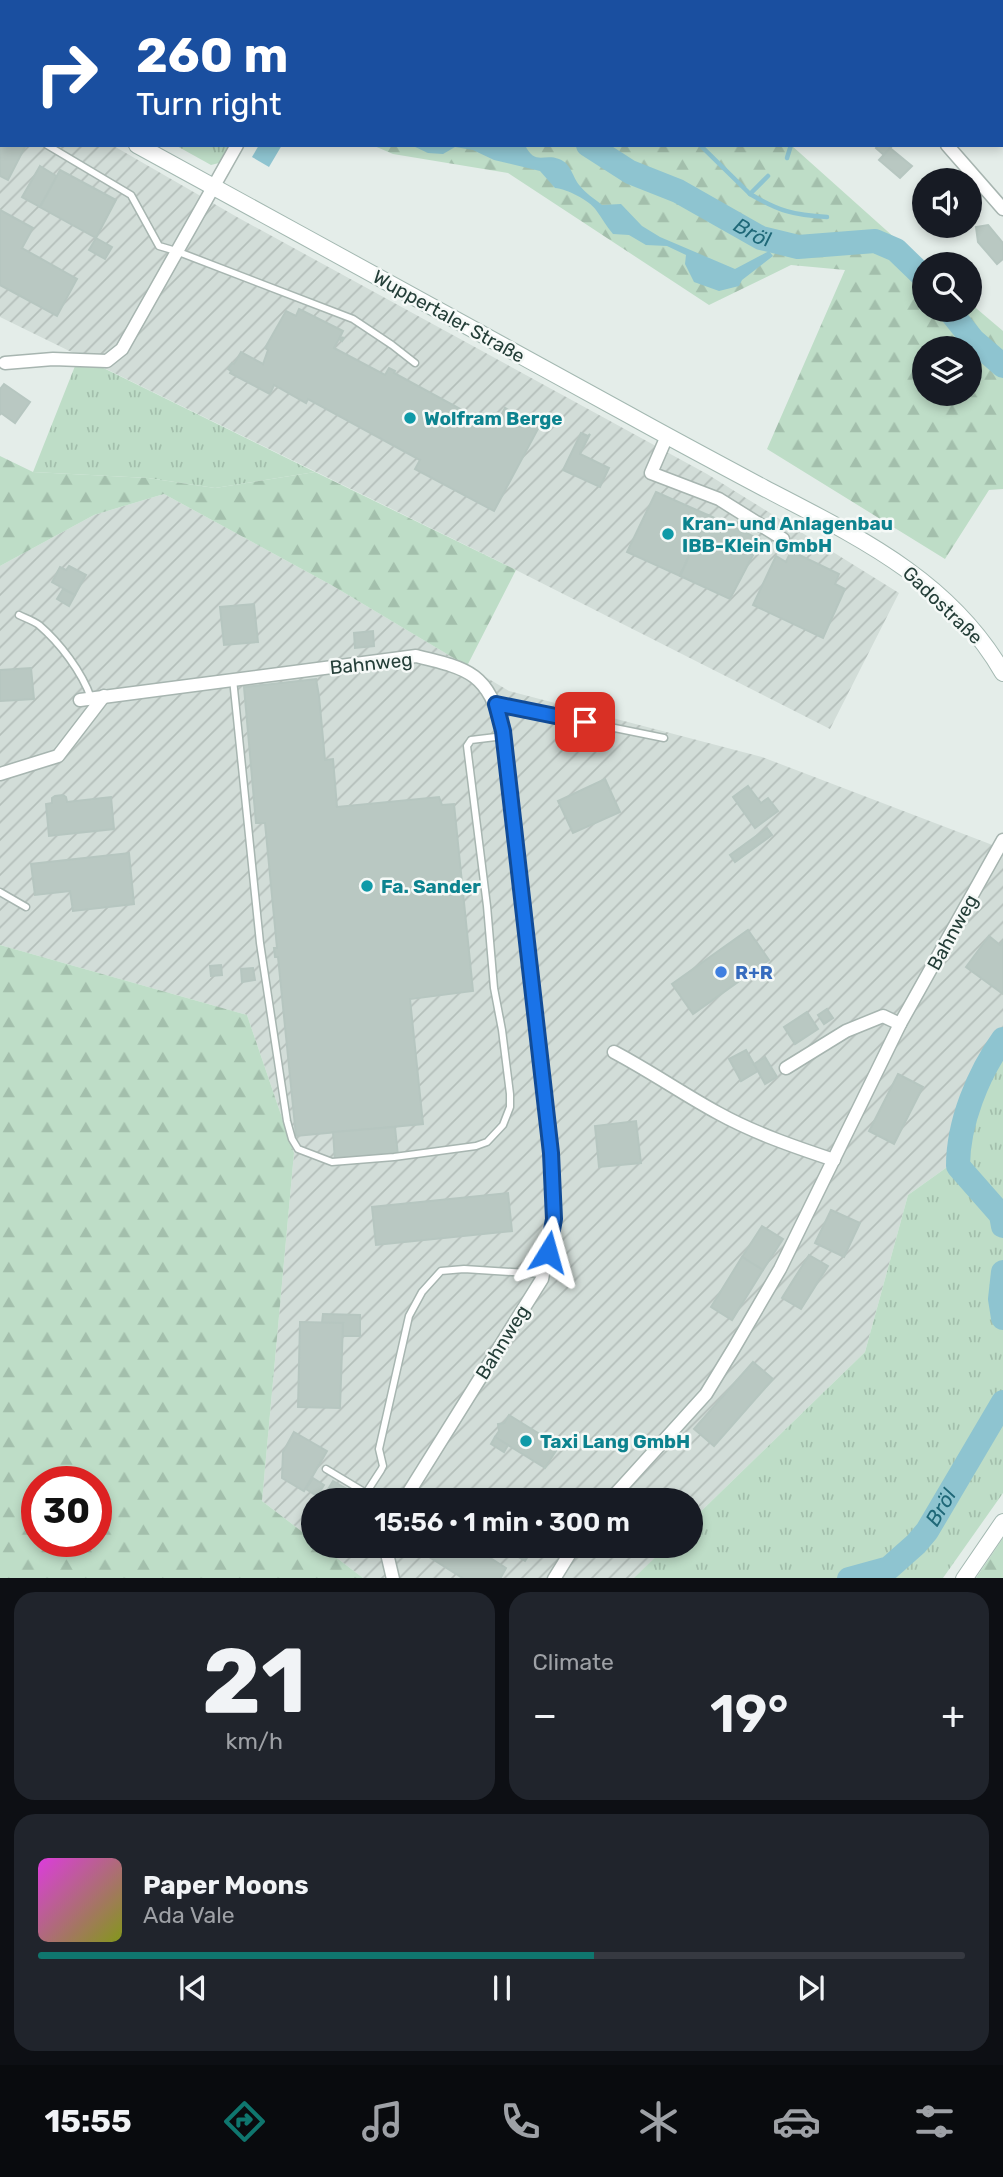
<!DOCTYPE html>
<meta charset="utf-8">
<style>
:root{--surface:#171b24;--page:#20242c;--text:#f1f3f6;--muted:#9ea1a6;--line:#363941;--accent:#0f766e}
body{margin:0;font-family:Rubik,sans-serif;background:var(--page);color:var(--text);height:100vh;display:flex;flex-direction:column;font-size:26px;white-space:nowrap}
*{box-sizing:border-box;margin:0}
p{font-size:23px;color:var(--muted)}
.icon{flex:none;width:38px;height:38px;fill:none;stroke:currentColor;stroke-width:2;stroke-linecap:round;stroke-linejoin:round}
.map{position:relative;height:1578px;overflow:hidden}
.sheet{display:flex;flex-direction:column;gap:14px;padding:14px;background:#0d0f14;flex:1}
.sheet>*{flex:none}
.top-card{position:absolute;left:0px;top:0px;width:1004px;height:147px;box-shadow:0 4px 10px #0003;background:#1a4fa0;color:#fff;overflow:hidden}
.controls{position:absolute;left:912px;top:168px;display:grid;gap:14px}
.controls a{display:grid;place-items:center;width:70px;height:70px;border-radius:50%;background:var(--surface);box-shadow:0 4px 10px #0003;font-size:35px}
.speed{position:absolute;left:21px;top:1466px;display:flex;gap:14px;font-size:35px;font-weight:700;text-align:center}
.speed>*{display:grid;place-content:center;width:91px;height:91px;border-radius:50%;background:var(--surface);box-shadow:0 4px 10px #0003;line-height:1}
.speed .limit{border:10px solid #d22;background:#fff;color:#111}
.pin{position:absolute;display:grid;place-items:center;width:60px;height:60px;color:#fff;margin:-30px;border-radius:14px;box-shadow:0 4px 10px #0006}
.me{position:absolute;width:77px;margin:-38px;rotate:8deg;stroke-linejoin:round;filter:drop-shadow(0 0 5px #0008)}
.turn{display:flex;align-items:center;gap:24px;height:147px;padding:0 21px;font-size:32px}
.turn .icon{width:91px;height:91px;stroke-width:2.5}
.turn b{display:block;font-size:49px;line-height:60px}
.big{font-size:52px;font-weight:600;line-height:1.1}
.sheet .card{flex:1;display:flex;flex-direction:column;justify-content:center;gap:10px;min-width:0;padding:0 24px;border-radius:21px;background:var(--page)}
.sheet .dial{align-items:center;gap:0}
.dial b{font-size:91px;line-height:1}
.song{display:flex;align-items:center;gap:21px}
.cover{width:84px;height:84px;border-radius:10px;background:linear-gradient(135deg,hsl(300 70% 55%),hsl(70 70% 35%))}
.played{height:7px;border-radius:4px;background:linear-gradient(90deg,var(--accent) 60%,var(--line) 60%)}
.keys{display:flex;justify-content:space-around;direction:ltr}
.heat{display:flex;justify-content:space-between;align-items:center;font-size:38px;direction:ltr}
.sheet .tiles{flex:1;display:grid;gap:14px;grid-template-columns:1fr 1fr}
.card:last-child{grid-column:span 2}
.trip{position:absolute;left:301px;top:1488px;width:402px;height:70px;border-radius:35px;background:var(--surface);box-shadow:0 4px 10px #0003;font-weight:600;line-height:70px;text-align:center}
.tab-bar{display:flex;height:112px;justify-content:space-around;align-items:center;background:#090b0e;color:var(--muted)}
.tab-bar .icon{width:49px;height:49px}
.tab-bar .active{color:var(--accent)}
.tab-bar b{font-size:32px;color:var(--text)}
.map>svg:first-child{display:block}
.industrial{fill:url(#industrial-furrows)}
.grass{fill:url(#grass-tufts)}
.forest{fill:url(#forest-firs);fill-rule:evenodd}
.water{fill:#8ec4d0}
.lines{fill:none;stroke-linecap:round;stroke-linejoin:round}
.stream{stroke:#8ec4d0;stroke-width:4.5}
.river{stroke:#8ec4d0;stroke-width:24}
.building{fill:#b9c8c2;stroke:#b6c6c0;stroke-width:2}
.lane-casing{stroke:#a7b5b0;stroke-width:9}
.street-casing{stroke:#a7b5b0;stroke-width:15}
.secondary-casing{stroke:#a3b8b1;stroke-width:18}
.lane{stroke:#fff;stroke-width:6}
.street{stroke:#fff;stroke-width:12}
.secondary{stroke:#fff;stroke-width:16}
.route-casing{stroke:#114b97;stroke-width:18}
.route{stroke:#1a73e8;stroke-width:12}
.culture-dot{fill:#0f9aa8;stroke:#f5f9f7;stroke-width:2.5}
.shop-dot{fill:#3f7fe0;stroke:#f5f9f7;stroke-width:2.5}
.labels{text-anchor:middle;stroke-width:5;stroke-linejoin:round;paint-order:stroke}
.street-label{font-size:19px;fill:#243e38;stroke:#f5f9f7}
.culture-label{font-size:19px;font-weight:bold;fill:#0d838f;stroke:#f5f9f7;text-anchor:start}
.shop-label{font-size:19px;font-weight:bold;fill:#366cbe;stroke:#f5f9f7;text-anchor:start}
.water-label{font-size:21px;font-style:italic;fill:#1f6878;stroke:#f5f9f7}
</style>
<div class="map">
<svg width="1003" height="1579" viewBox="0 0 1003 1579">
<defs>
<pattern id="industrial-furrows" width="10" height="10" patternUnits="userSpaceOnUse" patternTransform="scale(1.75)"><rect width="10" height="10" fill="#d2ddd8"/><path d="M-1 1l2-2M0 10L10 0M9 11l2-2" fill="none" stroke="#b4bfba"/></pattern>
<pattern id="grass-tufts" width="24" height="20" patternUnits="userSpaceOnUse" patternTransform="scale(1.75)"><rect width="24" height="20" fill="#beddc7"/><path d="M3 7l-1-3M5 7V3M7 7l1-3M15 17l-1-3M17 17v-4M19 17l1-3" fill="none" stroke="#a3bfac"/></pattern>
<pattern id="forest-firs" width="22" height="20" patternUnits="userSpaceOnUse" patternTransform="scale(1.75)"><rect width="22" height="20" fill="#beddc7"/><path d="M5 1l3.5 6h-7zM16 11l3.5 6h-7z" fill="#a3bfac"/></pattern>
</defs>
<rect width="100%" height="100%" fill="#e4ede9"/>
<!-- industrial -->
<g class="industrial">
<polygon points="0,81 2,145 112,145 237,217 707,474 899,593 830,729 490,557 0,317"/>
<polygon points="164,494 333,586 509,691 762,757 1003,849 1003,1037 950,1165 908,1195 865,1352 691,1521 691,1500 313,1500 313,1540 262,1501 294,1153 247,1015 0,945 0,566 94,515"/>
<polygon points="320,1545 668,1545 634,1579 363,1578"/>
</g>
<!-- grass -->
<g class="grass">
<polygon points="0,0 308,0 2,2 2,48"/>
<polygon points="323,0 518,0 520,2 322,2"/>
<polygon points="175,145 229,145 219,163 211,165"/>
<polygon points="79,356 315,472 215,488 148,478 33,472"/>
<polygon points="1003,1037 1003,1493 943,1578 634,1578 668,1545 691,1545 691,1521 865,1352 908,1195 950,1165"/>
</g>
<!-- forest -->
<g class="forest">
<path d="M 372,145 L 791,145 L 924,264 L 924,310 L 970,310 L 970,303 L 1003,331 L 1003,489 L 989,490 L 945,559 L 767,449 L 845,270 L 791,265 L 709,305 L 508,173 L 393,154 ZM 924,348 L 970,348 L 970,394 L 924,394 Z"/>
<polygon points="0,456 33,472 148,478 215,488 315,472 516,570 467,666 333,586 164,494 94,515 0,566"/>
<path d="M 0,945 L 247,1015 L 294,1153 L 262,1501 L 313,1540 L 313,1545 L 320,1545 L 363,1578 L 0,1578 ZM 37,1482 L 96,1482 L 96,1542 L 37,1542 Z"/>
<polygon points="1003,1538 1003,1578 976,1578"/>
</g>
<!-- water -->
<g class="water">
<polygon points="259,145 282,145 269,167 252,157"/>
<path d="M 411,145 L 525,145 C 535,166 544,153 559,159 C 572,164 572,177 580,186 C 585,193 595,199 602,205 L 621,204 L 642,226 L 660,237 L 735,269 L 769,251 L 773,256 L 742,280 L 739,286 L 719,291 L 694,282 L 685,264 L 686,255 L 667,246 L 646,245 L 629,235 L 613,234 C 606,226 602,218 596,210 C 589,200 567,189 555,188 L 540,171 L 494,160 L 473,150 L 455,147 L 443,154 L 428,153 Z"/>
</g>
<g class="lines">
<!-- stream -->
<g class="stream">
<polyline points="866,2 866,0"/>
<polyline points="700,145 750,194 768,176"/>
<polyline points="787,158 791,145"/>
<path d="M 750,194 C 779,211 793,215 827,217"/>
</g>
<!-- river -->
<g class="river">
<polyline points="47,0 50,2"/>
<path id="s1" d="M 588,145 L 630,172 L 678,191 L 761,238 L 798,247 L 875,241 L 896,250 L 924,277"/>
<polyline points="949,310 973,340 1003,366"/>
<path d="M 1003,1039 C 978,1074 958,1123 958,1166 L 1001,1215 L 1003,1226"/>
<polyline points="1003,1272 1000,1299 1003,1318"/>
<path id="s2" d="M 849,1579 L 889,1568 L 916,1544 L 927,1531 L 1003,1402"/>
</g>
</g>
<!-- building -->
<g class="building">
<polygon points="0,127 2,145 26,145 8,180 0,176"/>
<polygon points="878,145 893,145 884,155 876,148"/>
<polygon points="890,148 912,166 900,178 879,160"/>
<polygon points="40,166 58,177 40,207 22,197"/>
<polygon points="60,170 116,200 96,238 40,207"/>
<polygon points="0,210 33,228 22,248 77,279 57,316 0,285"/>
<polygon points="988,225 1003,243 1003,259 997,264 978,242 976,227"/>
<polygon points="96,238 112,247 105,259 89,250"/>
<polygon points="299,309 343,331 340,337 344,338 342,341 339,339 334,348 385,375 389,368 395,371 394,373 495,428 505,408 539,427 494,511 415,469 420,460 308,399 306,403 274,385 270,394 230,373 231,371 228,369 232,363 234,364 241,352 263,364 268,350 265,348 286,311 296,316"/>
<polygon points="4,384 30,402 15,423 1,413 0,415 0,389"/>
<polygon points="581,433 588,436 590,434 580,454 609,468 600,487 563,470"/>
<polygon points="656,492 708,515 680,576 627,552"/>
<polygon points="708,515 761,540 730,599 680,576"/>
<polygon points="791,551 839,574 835,584 845,589 823,638 753,605 776,556 786,562"/>
<polygon points="69,566 86,575 75,595 52,582 60,567 66,570"/>
<polygon points="63,589 75,595 69,606 57,599"/>
<polygon points="254,604 258,642 224,645 220,607"/>
<polygon points="373,631 374,646 355,648 354,633"/>
<polygon points="31,668 34,699 0,701 0,670"/>
<polygon points="316,679 319,696 325,760 333,759 337,807 439,797 442,805 454,804 473,991 410,999 423,1124 296,1136 278,957 275,957 274,948 277,948 265,823 256,823 244,687"/>
<polygon points="605,779 620,812 573,833 558,801"/>
<polygon points="748,786 761,803 768,798 778,811 755,828 733,797"/>
<polygon points="63,795 66,797 67,802 111,797 114,829 49,836 46,804 52,803 52,798 55,796"/>
<polygon points="767,828 772,835 735,862 730,855"/>
<polygon points="129,853 134,904 73,911 70,891 35,895 31,864"/>
<polygon points="748,930 769,960 693,1014 672,984"/>
<polygon points="989,936 1000,945 1003,941 1003,994 966,967"/>
<polygon points="221,965 222,975 211,976 210,966"/>
<polygon points="253,968 255,980 242,982 241,969"/>
<polygon points="827,1009 833,1018 824,1024 818,1015"/>
<polygon points="807,1012 818,1029 795,1044 784,1027"/>
<polygon points="746,1050 758,1071 741,1081 729,1059"/>
<polygon points="765,1057 777,1077 765,1084 754,1064"/>
<polygon points="898,1074 923,1087 894,1144 869,1131"/>
<polygon points="636,1121 641,1163 599,1167 595,1126"/>
<polygon points="395,1127 398,1156 335,1161 333,1132"/>
<polygon points="508,1193 512,1231 376,1245 372,1207"/>
<polygon points="831,1210 860,1223 844,1257 815,1243"/>
<polygon points="762,1226 783,1239 763,1270 742,1257"/>
<polygon points="809,1255 828,1266 801,1309 782,1298"/>
<polygon points="742,1257 763,1270 732,1320 711,1307"/>
<polygon points="323,1314 360,1315 360,1336 342,1336 343,1323 322,1323"/>
<polygon points="300,1322 343,1323 340,1408 298,1407"/>
<polygon points="753,1362 773,1379 714,1446 694,1429"/>
<polygon points="509,1415 559,1446 545,1468 495,1437 499,1431 498,1424 504,1423"/>
<polygon points="294,1432 327,1451 304,1491 282,1478 283,1452"/>
<polygon points="495,1437 508,1445 504,1452 491,1444"/>
<polygon points="313,1478 324,1485 317,1496 306,1489"/>
<polygon points="333,1481 361,1497 359,1500 322,1499"/>
<polygon points="432,1545 470,1545 506,1568 500,1579 464,1579 426,1555"/>
<polygon points="506,1545 524,1545 532,1550 525,1561 504,1548"/>
</g>
<g class="lines">
<!-- lane casing -->
<g class="lane-casing">
<g id="lane">
<polyline points="47,145 131,195 159,246 176,251 353,319 392,345 415,363"/>
<path d="M 19,615 C 25,618 34,621 39,625 C 60,643 82,672 91,698"/>
<polyline points="233,679 260,943 287,1121 292,1139 298,1149 332,1162 394,1157 476,1146 487,1142 503,1125 510,1107 510,1094 502,1030 494,988 487,906 467,746 471,740 504,736"/>
<polyline points="496,704 664,738"/>
<polyline points="0,892 26,907"/>
<polyline points="326,1469 366,1493 381,1470 383,1466 379,1449 409,1316 422,1292 441,1271 464,1269 543,1274"/>
</g>
</g>
<!-- street casing -->
<g class="street-casing">
<g id="street">
<polyline points="685,0 692,2"/>
<polyline points="315,2 316,0"/>
<polyline points="947,145 1003,209"/>
<polyline points="5,363 53,359 107,361 122,349 237,145"/>
<polyline points="667,436 651,473 719,499 783,539"/>
<path d="M 80,700 L 416,656 C 470,669 488,673 503,731 L 551,1153 L 554,1219 L 542,1279 L 404,1500"/>
<polyline points="0,774 58,756 104,696"/>
<path d="M 614,1052 C 650,1071 683,1094 718,1113 C 754,1133 795,1147 834,1160"/>
<polyline points="786,1068 846,1031 883,1016 900,1024"/>
<polyline points="610,1500 706,1394 734,1348 780,1269 900,1024 1003,840"/>
<polyline points="385,1545 393,1579"/>
<polyline points="554,1579 575,1545"/>
</g>
</g>
<!-- secondary casing -->
<g class="secondary-casing">
<g id="secondary">
<polyline points="0,72 2,72"/>
<path d="M 137,145 C 301,235 465,324 629,415 C 674,440 719,464 764,488 C 856,536 949,579 1003,673"/>
<polyline points="964,1579 1003,1522"/>
</g>
</g>
<!-- lane -->
<use href="#lane" class="lane"/>
<!-- street -->
<use href="#street" class="street"/>
<!-- secondary -->
<use href="#secondary" class="secondary"/>
</g>
<g class="lines">
<!-- route casing -->
<g class="route-casing">
<polyline id="route" points="548,1252 554,1219 551,1153 503,731 496,704 585,722"/>
</g>
<!-- route -->
<use href="#route" class="route"/>
</g>
<!-- markers -->
<g class="culture-dot">
<circle cx="410" cy="418" r="7"/>
<circle cx="668" cy="534" r="7"/>
<circle cx="367" cy="886" r="7"/>
<circle cx="526" cy="1441" r="7"/>
</g>
<circle class="shop-dot" cx="721" cy="972" r="7"/>
<g class="labels">
<!-- street labels -->
<g class="street-label">
<text transform="translate(449 316) rotate(29)" y="7">Wuppertaler Straße</text>
<text transform="translate(943 605) rotate(44)" y="7">Gadostraße</text>
<text transform="translate(371 663) rotate(-6)" y="7">Bahnweg</text>
<text transform="translate(952 932) rotate(-61)" y="7">Bahnweg</text>
<text transform="translate(502 1342) rotate(-58)" y="7">Bahnweg</text>
</g>
<!-- culture labels -->
<g class="culture-label">
<text x="424" y="425">Wolfram Berge</text>
<text x="682" y="530">Kran- und Anlagenbau<tspan x="682" dy="22">IBB-Klein GmbH</tspan></text>
<text x="381" y="893">Fa. Sander</text>
<text x="540" y="1448">Taxi Lang GmbH</text>
</g>
<!-- shop labels -->
<g class="shop-label">
<text x="735" y="979">R+R</text>
</g>
<!-- water labels -->
<g class="water-label">
<text dy="7" stroke="none"><textPath href="#s1" startOffset="187">Bröl</textPath></text>
<text dy="7" stroke="none"><textPath href="#s2" startOffset="122">Bröl</textPath></text>
</g>
</g>
</svg>
<div class="controls">
<a><svg class="icon" aria-label="sound" viewBox="0 0 24 24"><path d="M4 9h4l5-4v14l-5-4H4zM17 9q2 3 0 6"/></svg></a>
<a><svg class="icon" aria-label="search" viewBox="0 0 24 24"><circle cx="10" cy="10" r="6"/><path d="M15 15l6 6"/></svg></a>
<a><svg class="icon" aria-label="layers" viewBox="0 0 24 24"><path d="M12 4l9 5-9 5-9-5zM3 14l9 5 9-5"/></svg></a>
</div>
<div class="speed"><div class="limit">30</div></div>
<div class="pin" style="left:585px;top:722px;background:#d93025"><svg class="icon" aria-label="arrive" viewBox="0 0 24 24"><path d="M6 21V4h12l-3 4 3 4H6"/></svg></div>
<svg class="me" style="left:548px;top:1252px" viewBox="-20 -20 40 40"><path d="M0-17L14 15 0 8-14 15z" fill="#1a73e8" stroke="#fff" stroke-width="4"/></svg>
<div class="trip">15:56 · 1 min · 300 m</div>
<div class="top-card">
<div class="turn"><svg class="icon" aria-label="right" viewBox="0 0 24 24"><path d="M7 20v-9h11M14 6l5 5-5 5"/></svg><div><b>260 m</b>Turn right</div></div>
</div>
</div>
<section class="sheet">
<div class="tiles">
<div class="card dial"><b>21</b><p>km/h</p></div>
<div class="card"><p>Climate</p>
<div class="heat"><a>−</a><b class="big">19°</b><a>+</a></div>
</div>
<div class="card">
<div class="song"><i class="cover"></i><div><b>Paper Moons</b><p>Ada Vale</p></div></div>
<div class="played"></div>
<div class="keys"><svg class="icon" aria-label="previous" viewBox="0 0 24 24"><path d="M18 5L8 12l10 7zM5 5v14"/></svg><svg class="icon" aria-label="pause" viewBox="0 0 24 24"><path d="M8 5v14M16 5v14"/></svg><svg class="icon" aria-label="next" viewBox="0 0 24 24"><path d="M6 5l10 7-10 7zM19 5v14"/></svg></div>
</div>
</div>
</section>
<nav class="tab-bar">
<b>15:55</b>
<svg class="icon active" aria-label="directions" viewBox="0 0 24 24"><path d="M12 3l9 9-9 9-9-9zM9 14v-3h6M13 9l2 2-2 2"/></svg>
<svg class="icon" aria-label="music" viewBox="0 0 24 24"><path d="M9 18V5l10-2v13"/><circle cx="6" cy="18" r="3"/><circle cx="16" cy="16" r="3"/></svg>
<svg class="icon" aria-label="phone" viewBox="0 0 24 24"><path d="M5 4h4l2 5-3 2q2 4 5 5l2-3 5 2v4C11 20 4 13 5 4z"/></svg>
<svg class="icon" aria-label="climate" viewBox="0 0 24 24"><path d="M12 3v18M4 7l16 10M4 17L20 7"/></svg>
<svg class="icon" aria-label="car" viewBox="0 0 24 24"><path d="M5 17H2v-5l4-1 3-4h7l3 4 3 1v5h-3M9 17h6M6 11h13"/><circle cx="7" cy="17" r="2"/><circle cx="17" cy="17" r="2"/></svg>
<svg class="icon" aria-label="filters" viewBox="0 0 24 24"><path d="M4 7h16M4 17h16"/><circle cx="9" cy="7" r="2"/><circle cx="15" cy="17" r="2"/></svg>
</nav>
